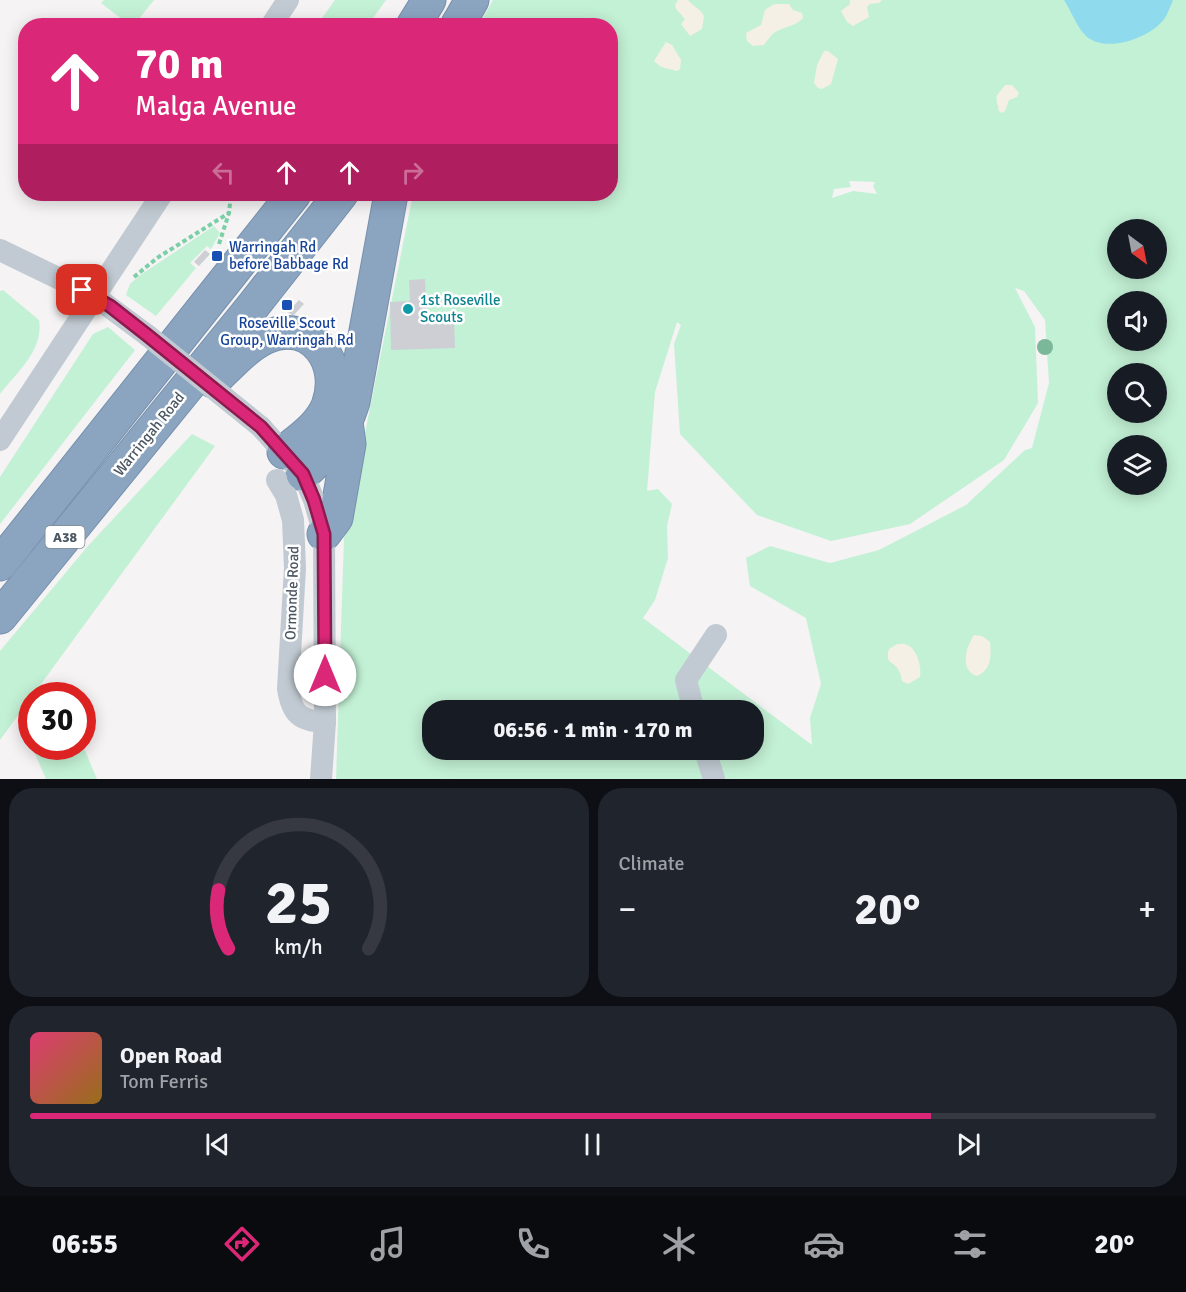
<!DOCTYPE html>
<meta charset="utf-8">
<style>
:root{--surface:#171b24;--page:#20242c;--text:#f1f3f6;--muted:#9ea1a6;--line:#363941;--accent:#db2777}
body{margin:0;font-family:Signika,sans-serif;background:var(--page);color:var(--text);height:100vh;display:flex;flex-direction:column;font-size:22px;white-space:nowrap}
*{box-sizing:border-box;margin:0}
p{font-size:20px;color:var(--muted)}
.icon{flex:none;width:33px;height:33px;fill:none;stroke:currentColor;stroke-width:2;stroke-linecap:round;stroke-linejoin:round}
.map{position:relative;height:779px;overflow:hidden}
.details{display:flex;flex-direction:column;gap:9px;padding:9px;background:#0d0f14;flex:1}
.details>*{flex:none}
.guide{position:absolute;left:18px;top:18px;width:600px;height:183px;border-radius:24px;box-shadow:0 3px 15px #0003;background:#db2777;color:#fff;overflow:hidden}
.needle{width:39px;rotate:148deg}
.fabs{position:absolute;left:1107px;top:219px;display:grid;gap:12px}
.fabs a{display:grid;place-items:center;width:60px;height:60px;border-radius:50%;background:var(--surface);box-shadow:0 3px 15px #0003;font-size:30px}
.speed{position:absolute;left:18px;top:682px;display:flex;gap:12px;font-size:30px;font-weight:700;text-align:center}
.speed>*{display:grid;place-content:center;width:78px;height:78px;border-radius:50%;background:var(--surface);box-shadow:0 3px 15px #0003;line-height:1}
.speed .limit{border:9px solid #d22;background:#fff;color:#111}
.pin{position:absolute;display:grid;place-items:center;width:51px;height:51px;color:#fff;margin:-26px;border-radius:12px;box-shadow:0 3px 9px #0006}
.me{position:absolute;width:66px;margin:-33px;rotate:0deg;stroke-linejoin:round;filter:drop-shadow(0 0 4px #0008)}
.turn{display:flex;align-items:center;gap:21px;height:126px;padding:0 18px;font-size:27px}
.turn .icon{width:78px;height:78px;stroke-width:2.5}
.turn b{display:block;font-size:42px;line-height:51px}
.lanes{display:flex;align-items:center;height:57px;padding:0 18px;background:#0003;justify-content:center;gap:30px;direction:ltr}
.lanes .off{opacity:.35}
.big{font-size:45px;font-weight:700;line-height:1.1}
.details .card{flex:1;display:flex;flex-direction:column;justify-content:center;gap:9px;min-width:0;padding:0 21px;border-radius:24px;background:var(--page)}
.details .dial{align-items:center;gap:0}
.dial svg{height:156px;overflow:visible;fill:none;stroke:var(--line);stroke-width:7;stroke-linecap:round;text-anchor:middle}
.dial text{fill:var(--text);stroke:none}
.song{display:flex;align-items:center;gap:18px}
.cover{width:72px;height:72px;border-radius:9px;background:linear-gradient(135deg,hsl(340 70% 55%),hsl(40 70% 35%))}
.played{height:6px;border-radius:3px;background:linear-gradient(90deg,var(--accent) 80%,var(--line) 80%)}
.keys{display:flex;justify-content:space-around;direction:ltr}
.heat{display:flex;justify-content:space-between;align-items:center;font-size:33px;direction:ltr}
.details .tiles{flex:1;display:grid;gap:9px;grid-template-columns:1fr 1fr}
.card:last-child{grid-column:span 2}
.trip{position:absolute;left:422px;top:700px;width:342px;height:60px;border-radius:24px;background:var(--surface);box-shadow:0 3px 15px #0003;font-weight:700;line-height:60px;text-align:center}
.dock{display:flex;height:96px;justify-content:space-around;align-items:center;background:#090b0e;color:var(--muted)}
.dock .icon{width:42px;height:42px}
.dock .on{color:var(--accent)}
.dock b{font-size:27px;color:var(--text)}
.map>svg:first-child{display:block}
.green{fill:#c3f1d5;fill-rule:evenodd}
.sand{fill:#f5f0e5}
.water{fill:#90daee}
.building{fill:#cdcfd5}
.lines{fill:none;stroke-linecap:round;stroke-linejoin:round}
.highway-casing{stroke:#7690ad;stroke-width:35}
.path{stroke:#7ad0a6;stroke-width:4;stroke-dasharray:4.5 3;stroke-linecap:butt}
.minor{stroke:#c1cad2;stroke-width:22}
.highway{stroke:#8ba5c1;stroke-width:33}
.minor-bridge{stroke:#c1cad2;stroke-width:22}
.tree{fill:#7bb799}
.route-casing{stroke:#8e194d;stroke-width:15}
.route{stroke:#db2777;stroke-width:10}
.transit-dot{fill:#1a4fb4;stroke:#fff;stroke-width:2}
.culture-dot{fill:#0f9aa8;stroke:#fff;stroke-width:2}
.labels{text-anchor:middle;stroke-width:5;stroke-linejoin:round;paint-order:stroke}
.shield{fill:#fff;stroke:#808990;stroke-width:1.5}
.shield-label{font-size:14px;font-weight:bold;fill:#4a5661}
.transit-label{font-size:15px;fill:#164399;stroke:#fff;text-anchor:start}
.culture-label{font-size:15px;fill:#0d838f;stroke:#fff;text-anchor:start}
.street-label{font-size:15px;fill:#4a5661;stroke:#fff}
</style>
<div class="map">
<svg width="1186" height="779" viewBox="0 0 1186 779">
<rect width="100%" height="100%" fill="#f5f3f3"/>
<!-- green -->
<g class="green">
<polygon points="104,0 154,0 134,25 131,26 101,3"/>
<polygon points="335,0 386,0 368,25 317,25"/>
<path d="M 493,0 L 1186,0 L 1186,779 L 336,779 L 344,538 L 413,194 L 610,194 L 610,26 L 479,25 ZM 849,181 L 875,182 L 873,186 L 877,194 L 853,191 L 832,198 L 834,189 L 851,187 ZM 1118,230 L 1156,230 L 1156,268 L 1118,268 ZM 1015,288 L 1024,291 L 1045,320 L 1049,383 L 1032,448 L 1025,450 L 966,505 L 879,550 L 830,563 L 770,546 L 746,558 L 750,586 L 806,618 L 821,684 L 810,718 L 812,745 L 643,618 L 655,600 L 668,558 L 667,526 L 672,504 L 658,489 L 647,491 L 655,392 L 677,322 L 681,325 L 674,344 L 680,434 L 757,515 L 831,541 L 910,524 L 1004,460 L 1038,403 L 1035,327 ZM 1118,302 L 1156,302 L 1156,340 L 1118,340 ZM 1118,374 L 1156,374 L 1156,412 L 1118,412 ZM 1118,446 L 1156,446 L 1156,484 L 1118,484 ZM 432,711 L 753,711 L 753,750 L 432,750 Z"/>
<polygon points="214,226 220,233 211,249 207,246 190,263 196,268 156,316 126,295 130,284 139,276"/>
<path d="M 3,290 L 39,320 C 44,350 17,372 0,394 L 0,291 Z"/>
<polygon points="108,327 135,350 0,524 0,477 93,334"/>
<polygon points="192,434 215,446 0,740 0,651 88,546"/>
<polygon points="83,746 97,779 46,779 32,747"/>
</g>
<!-- sand -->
<g class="sand">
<path d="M 678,0 L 688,0 C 693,7 700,8 704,16 L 702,29 L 690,36 L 681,24 L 685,19 L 676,9 L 675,5 Z"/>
<polygon points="850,0 882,0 879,3 870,4 867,7 869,17 853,26 847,22 841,11 850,4"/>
<path d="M 774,4 L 789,4 L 793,10 L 802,13 L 803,18 C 795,27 784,26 774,33 C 770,36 767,41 764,45 L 753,46 L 747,41 L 746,33 L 761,25 L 765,10 Z"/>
<polygon points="666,42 672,45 681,60 680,69 677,71 661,67 654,61"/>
<polygon points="824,51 828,51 838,59 831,84 822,89 818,88 814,83 817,65"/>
<path d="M 1005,85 L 1012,85 L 1019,93 L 1017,97 L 1009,100 L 1005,111 L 1002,113 C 995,108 1000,113 998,106 C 994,93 999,95 1005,85 Z"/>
<path d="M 974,635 L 982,636 L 990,642 C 991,657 992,669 977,676 C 959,670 966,647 974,635 Z"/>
<path d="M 897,644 C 901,644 904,643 907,645 C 917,648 922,668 920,677 L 908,684 L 902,681 C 901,678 901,674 899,671 C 895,661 884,665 889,649 Z"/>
</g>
<!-- water -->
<path class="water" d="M 1064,0 L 1172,0 L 1173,1 C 1170,6 1168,13 1165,18 C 1151,38 1106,54 1086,36 C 1078,29 1070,9 1064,0 Z"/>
<!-- building -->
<g class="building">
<polygon points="205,250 210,254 199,266 194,262"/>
<polygon points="425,279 427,318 454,317 455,348 391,350 390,302 410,301 409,280"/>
<polygon points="299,300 304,304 293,316 288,312"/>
</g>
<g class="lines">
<!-- highway casing -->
<g class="highway-casing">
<g id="highway">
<polyline points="413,26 429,0"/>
<polyline points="457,26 472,0"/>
<path d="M 213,381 C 229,366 246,346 266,337 C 313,318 344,363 328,406 C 320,426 300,439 284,452"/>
<path d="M 303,474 C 330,450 342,437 353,402 L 391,194"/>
<polyline points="324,534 336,518 349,444 346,422"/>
<polyline points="0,564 294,194"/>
<polyline points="0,617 253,306 341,194"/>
</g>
</g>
<!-- path -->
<g class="path">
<polyline points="219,244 229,213 231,194"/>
<polyline points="134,277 157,258 229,213"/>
</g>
<!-- minor -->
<g class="minor">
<polyline points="271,26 288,0"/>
<polyline points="0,250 93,295 147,335"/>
<polyline points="261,427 303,474 314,500 324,534 325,722 321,779"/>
<polyline points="0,440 162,194"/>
<path d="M 277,480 L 286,495 L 293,520 L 295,568 L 288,689 C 292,714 300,721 325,722"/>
<polyline points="694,711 686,680 716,635"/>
<polyline points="705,750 714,779"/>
</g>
<!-- highway -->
<use href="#highway" class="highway"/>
<!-- minor-bridge -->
<polyline class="minor-bridge" points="147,335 261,427"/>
</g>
<!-- trees -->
<circle class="tree" cx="1045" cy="347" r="8"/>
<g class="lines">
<!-- route casing -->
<g class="route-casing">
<polyline id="route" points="82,290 110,306 147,335 261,427 303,474 314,500 324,534 325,675"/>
</g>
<!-- route -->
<use href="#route" class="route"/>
</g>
<!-- markers -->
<g class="transit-dot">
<rect x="211" y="250" width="12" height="12" rx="3"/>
<rect x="281" y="299" width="12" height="12" rx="3"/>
</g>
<circle class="culture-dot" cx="408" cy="309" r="6"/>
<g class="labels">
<!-- shield labels -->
<rect class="shield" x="45.5" y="526" width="39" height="22" rx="4.5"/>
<g class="shield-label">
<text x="65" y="542">A38</text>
</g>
<!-- transit labels -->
<g class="transit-label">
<text x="229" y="252">Warringah Rd<tspan x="229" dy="17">before Babbage Rd</tspan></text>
<text x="287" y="328" text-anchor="middle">Roseville Scout<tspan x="287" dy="17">Group, Warringah Rd</tspan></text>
</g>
<!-- culture labels -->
<g class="culture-label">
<text x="420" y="305">1st Roseville<tspan x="420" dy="17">Scouts</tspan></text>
</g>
<!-- street labels -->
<g class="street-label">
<text transform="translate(149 434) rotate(-51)" y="5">Warringah Road</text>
<text transform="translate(292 593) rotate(-88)" y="5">Ormonde Road</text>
</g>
</g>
</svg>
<div class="fabs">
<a><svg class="needle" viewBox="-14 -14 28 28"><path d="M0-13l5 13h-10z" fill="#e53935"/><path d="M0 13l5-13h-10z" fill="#9ea1a6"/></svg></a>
<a><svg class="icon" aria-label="sound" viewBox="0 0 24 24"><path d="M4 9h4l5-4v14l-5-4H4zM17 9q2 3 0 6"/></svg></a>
<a><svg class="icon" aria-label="search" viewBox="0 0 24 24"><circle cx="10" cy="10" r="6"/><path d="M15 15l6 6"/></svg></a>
<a><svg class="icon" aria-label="layers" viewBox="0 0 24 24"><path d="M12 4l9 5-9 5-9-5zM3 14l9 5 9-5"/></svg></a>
</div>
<div class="speed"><div class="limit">30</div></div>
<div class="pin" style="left:82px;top:290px;background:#d93025"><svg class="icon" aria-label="arrive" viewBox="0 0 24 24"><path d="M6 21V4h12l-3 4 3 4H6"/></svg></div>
<svg class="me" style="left:325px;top:675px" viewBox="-20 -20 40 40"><circle r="19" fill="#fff"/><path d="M0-13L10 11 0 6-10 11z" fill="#db2777"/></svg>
<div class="trip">06:56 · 1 min · 170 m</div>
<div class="guide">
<div class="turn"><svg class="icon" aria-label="ahead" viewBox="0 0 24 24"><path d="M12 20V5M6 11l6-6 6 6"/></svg><div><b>70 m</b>Malga Avenue</div></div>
<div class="lanes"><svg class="icon off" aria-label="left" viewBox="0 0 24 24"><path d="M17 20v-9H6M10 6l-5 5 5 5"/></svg><svg class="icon" aria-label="ahead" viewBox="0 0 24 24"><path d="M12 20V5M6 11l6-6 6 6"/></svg><svg class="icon" aria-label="ahead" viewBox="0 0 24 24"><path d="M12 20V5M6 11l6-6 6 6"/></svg><svg class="icon off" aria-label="right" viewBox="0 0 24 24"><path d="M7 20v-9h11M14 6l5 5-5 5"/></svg></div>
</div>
</div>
<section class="details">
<div class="tiles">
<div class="card dial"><svg viewBox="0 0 100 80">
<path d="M14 69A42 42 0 1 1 86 69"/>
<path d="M14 69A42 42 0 0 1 9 39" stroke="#db2777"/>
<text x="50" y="56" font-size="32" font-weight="700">25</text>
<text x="50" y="72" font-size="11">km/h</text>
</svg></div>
<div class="card"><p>Climate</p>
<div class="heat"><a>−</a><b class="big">20°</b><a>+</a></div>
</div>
<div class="card">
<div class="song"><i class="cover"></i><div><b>Open Road</b><p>Tom Ferris</p></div></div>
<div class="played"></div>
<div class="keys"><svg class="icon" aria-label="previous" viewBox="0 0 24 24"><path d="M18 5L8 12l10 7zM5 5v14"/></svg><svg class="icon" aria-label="pause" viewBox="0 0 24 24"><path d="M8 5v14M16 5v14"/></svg><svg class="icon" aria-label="next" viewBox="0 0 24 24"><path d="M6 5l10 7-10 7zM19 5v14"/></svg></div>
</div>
</div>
</section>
<nav class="dock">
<b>06:55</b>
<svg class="icon on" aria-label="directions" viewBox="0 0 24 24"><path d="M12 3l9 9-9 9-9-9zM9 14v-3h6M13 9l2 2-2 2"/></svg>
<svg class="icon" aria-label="music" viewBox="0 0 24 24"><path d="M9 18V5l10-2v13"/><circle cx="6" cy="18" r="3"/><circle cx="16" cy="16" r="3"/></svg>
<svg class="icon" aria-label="phone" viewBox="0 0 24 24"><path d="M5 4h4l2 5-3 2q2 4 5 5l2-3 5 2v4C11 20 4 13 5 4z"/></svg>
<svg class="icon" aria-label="climate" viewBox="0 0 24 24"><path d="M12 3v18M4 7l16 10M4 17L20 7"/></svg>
<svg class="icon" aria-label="car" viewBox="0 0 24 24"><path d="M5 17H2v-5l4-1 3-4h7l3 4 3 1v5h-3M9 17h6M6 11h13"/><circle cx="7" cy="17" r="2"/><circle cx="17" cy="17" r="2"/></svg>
<svg class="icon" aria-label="filters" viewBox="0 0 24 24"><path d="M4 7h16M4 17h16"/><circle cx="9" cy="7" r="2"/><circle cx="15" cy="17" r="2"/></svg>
<b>20°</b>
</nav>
